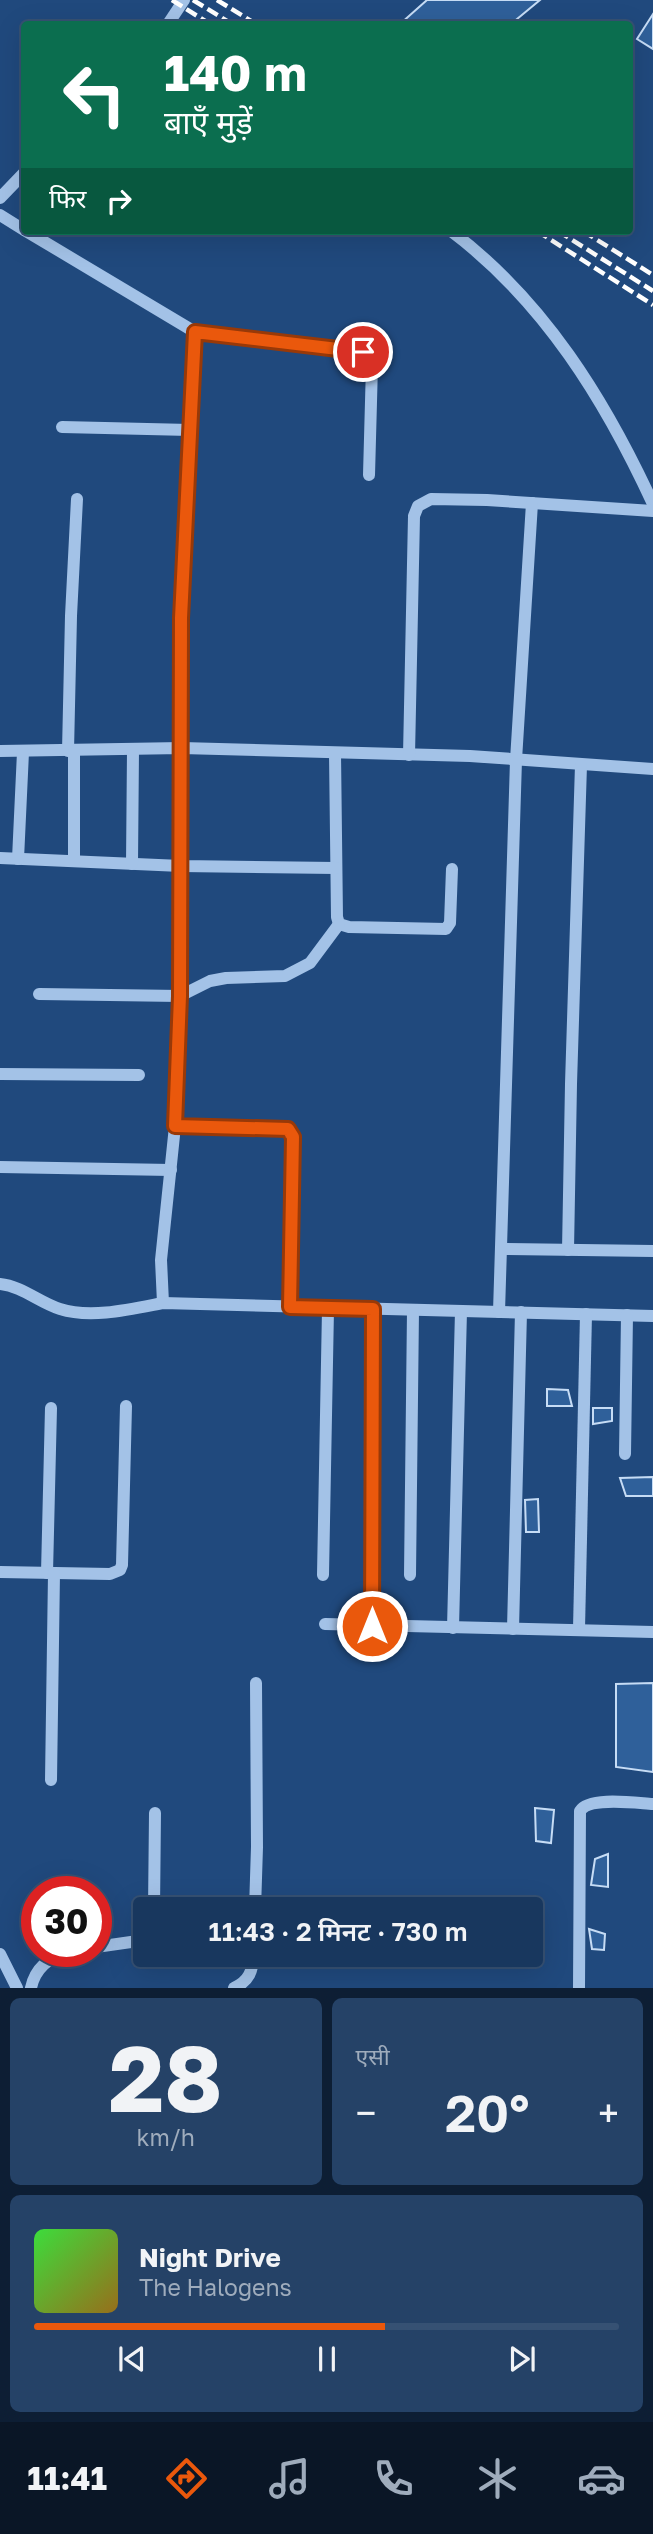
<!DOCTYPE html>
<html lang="hi">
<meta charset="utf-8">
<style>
:root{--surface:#18375e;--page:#254267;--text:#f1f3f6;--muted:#9facbc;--line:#365173;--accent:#ea580c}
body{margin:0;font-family:"Golos Text","Noto Sans Devanagari",sans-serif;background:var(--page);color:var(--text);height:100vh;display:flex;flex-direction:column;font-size:26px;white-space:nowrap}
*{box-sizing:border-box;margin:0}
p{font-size:23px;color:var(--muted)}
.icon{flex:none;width:38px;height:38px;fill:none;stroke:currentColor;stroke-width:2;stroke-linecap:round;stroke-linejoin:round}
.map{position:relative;height:1988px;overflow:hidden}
.drawer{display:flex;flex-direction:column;gap:10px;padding:10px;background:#0d1e34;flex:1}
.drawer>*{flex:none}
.guide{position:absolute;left:21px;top:21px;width:612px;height:214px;border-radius:7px;box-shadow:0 7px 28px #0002,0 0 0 2px var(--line);background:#0b6e4f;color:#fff;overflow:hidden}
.speed{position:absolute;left:21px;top:1876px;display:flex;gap:14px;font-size:35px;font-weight:700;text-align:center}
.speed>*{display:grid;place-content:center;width:91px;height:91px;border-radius:50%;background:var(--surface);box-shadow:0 7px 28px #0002,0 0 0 2px var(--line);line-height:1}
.speed .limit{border:10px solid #d22;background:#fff;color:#111}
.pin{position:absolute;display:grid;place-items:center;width:60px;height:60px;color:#fff;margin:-30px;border:4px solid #fff;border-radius:50%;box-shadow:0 2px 7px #0007}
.me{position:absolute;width:77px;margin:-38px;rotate:0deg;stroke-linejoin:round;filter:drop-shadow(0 0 5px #0008)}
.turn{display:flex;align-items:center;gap:24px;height:147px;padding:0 28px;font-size:32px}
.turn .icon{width:91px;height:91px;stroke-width:2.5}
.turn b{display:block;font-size:49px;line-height:60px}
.then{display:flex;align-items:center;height:66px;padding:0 28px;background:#0003;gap:14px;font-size:26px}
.big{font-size:52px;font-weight:600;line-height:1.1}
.drawer .widget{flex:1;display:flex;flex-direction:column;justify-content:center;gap:10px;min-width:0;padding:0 24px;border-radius:10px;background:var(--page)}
.drawer .dial{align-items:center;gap:0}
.dial b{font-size:91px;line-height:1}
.song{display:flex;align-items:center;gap:21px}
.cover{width:84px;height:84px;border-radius:10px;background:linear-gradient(135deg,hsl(120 70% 55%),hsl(40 70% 35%))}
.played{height:7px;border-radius:4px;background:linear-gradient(90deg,var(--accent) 60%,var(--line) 60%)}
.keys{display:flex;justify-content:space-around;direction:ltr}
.heat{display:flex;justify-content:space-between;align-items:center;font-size:38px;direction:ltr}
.drawer .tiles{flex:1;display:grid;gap:10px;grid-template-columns:1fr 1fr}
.widget:last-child{grid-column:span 2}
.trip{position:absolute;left:133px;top:1897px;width:410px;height:70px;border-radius:7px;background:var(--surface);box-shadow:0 7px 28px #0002,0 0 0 2px var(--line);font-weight:600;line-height:70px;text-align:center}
.dock{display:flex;height:112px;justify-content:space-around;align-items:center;background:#0a1626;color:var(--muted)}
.dock .icon{width:49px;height:49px}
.dock .current{color:var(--accent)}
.dock b{font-size:32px;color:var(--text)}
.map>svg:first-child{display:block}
.building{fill:#2f609a;stroke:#c6dcf5;stroke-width:2}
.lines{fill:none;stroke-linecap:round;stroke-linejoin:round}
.minor{stroke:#a3c2e7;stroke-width:12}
.rail{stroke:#fff;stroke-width:4.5;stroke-dasharray:12 5;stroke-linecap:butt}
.route-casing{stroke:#983908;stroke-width:18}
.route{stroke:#ea580c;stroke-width:12}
</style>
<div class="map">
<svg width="653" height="1988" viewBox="0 0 653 1988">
<rect width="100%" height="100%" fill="#20497d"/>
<!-- building -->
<g class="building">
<polygon points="427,0 540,0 511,24 400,24"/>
<polygon points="653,14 653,49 637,39"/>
<polygon points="547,1389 568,1390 572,1406 547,1406"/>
<polygon points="593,1408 612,1408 612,1421 593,1424"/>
<polygon points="653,1477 653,1496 626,1496 620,1478"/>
<polygon points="538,1499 539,1532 526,1532 525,1500"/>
<polygon points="653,1683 653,1772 616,1767 616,1684"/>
<polygon points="535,1808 554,1810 551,1843 536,1841"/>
<polygon points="608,1854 608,1887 591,1885 595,1859"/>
<polygon points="589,1929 605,1934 604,1950 592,1949"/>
</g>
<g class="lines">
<!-- minor -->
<g class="minor">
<polyline points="168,24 184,0"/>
<polyline points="0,198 24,173"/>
<polyline points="0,215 24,230"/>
<polyline points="26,231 195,332 367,355 372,365 369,475"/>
<path d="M 451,231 C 544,301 605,400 653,504"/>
<polyline points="62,427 190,430"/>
<polyline points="0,751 182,748 470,756 653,769"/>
<polyline points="68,751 71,616 77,499"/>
<polyline points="335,753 337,917 339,924 349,927 446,929 450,923 452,869"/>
<polyline points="409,755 414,516 418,506 431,499 487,500 653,511"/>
<polyline points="0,858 181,866 336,868"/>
<polyline points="18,859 23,752"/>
<polyline points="74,861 74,751"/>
<polyline points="132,864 133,750"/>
<polyline points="39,994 180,996 210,981 226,978 285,976 310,963 339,924"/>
<polyline points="0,1074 139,1075"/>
<polyline points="175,1126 281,1127 291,1132 290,1307"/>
<polyline points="0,1167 171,1170"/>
<polyline points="501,1249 653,1251"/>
<polyline points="568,1250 571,1084 581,765"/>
<path d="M 0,1284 C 22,1286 40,1303 60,1309 C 91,1319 132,1309 163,1303 L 653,1316"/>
<polyline points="163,1303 161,1260 175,1126 180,996 181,618 195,332"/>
<polyline points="499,1312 516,760 532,503"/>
<polyline points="625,1454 627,1315"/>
<polyline points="0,1572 110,1574 120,1570 122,1565 126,1406"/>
<polyline points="47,1573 51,1408"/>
<polyline points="323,1575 328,1309"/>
<polyline points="410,1575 413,1310"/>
<polyline points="325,1624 653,1632"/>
<polyline points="372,1626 373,1309"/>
<polyline points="453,1628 461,1311"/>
<polyline points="513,1629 521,1312"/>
<polyline points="579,1629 586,1314"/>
<polyline points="51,1780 54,1573"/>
<polyline points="154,1909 155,1813"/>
<polyline points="255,1909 257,1847 256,1683"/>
<polyline points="96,1947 145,1940"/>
<polyline points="0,1954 17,1988"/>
<path d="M 31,1988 C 35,1968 49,1958 67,1951"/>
<path d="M 234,1988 C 249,1981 253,1971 253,1955"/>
<path d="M 579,1988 L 580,1811 C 589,1796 636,1803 653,1804"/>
</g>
<!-- rail -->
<g class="rail">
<polyline points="172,0 210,24"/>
<polyline points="193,0 232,24"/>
<polyline points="217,0 256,24"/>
<polyline points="537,231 653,305"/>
<polyline points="558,231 653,291"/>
<polyline points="583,231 653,275"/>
</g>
</g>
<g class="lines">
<!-- route casing -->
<g class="route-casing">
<polyline id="route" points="363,352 195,332 181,618 180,996 175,1126 288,1129 293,1137 290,1307 373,1309 372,1626"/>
</g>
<!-- route -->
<use href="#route" class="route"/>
</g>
</svg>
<div class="speed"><div class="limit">30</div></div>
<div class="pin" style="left:363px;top:352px;background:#d93025"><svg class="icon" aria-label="arrive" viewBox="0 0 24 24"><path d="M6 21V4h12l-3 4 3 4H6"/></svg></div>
<svg class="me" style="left:372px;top:1626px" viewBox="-20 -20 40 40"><circle r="17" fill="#ea580c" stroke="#fff" stroke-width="3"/><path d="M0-11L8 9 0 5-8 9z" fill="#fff"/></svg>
<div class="trip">11:43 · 2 मिनट · 730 m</div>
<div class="guide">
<div class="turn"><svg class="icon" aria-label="left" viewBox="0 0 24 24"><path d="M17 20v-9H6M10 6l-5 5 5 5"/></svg><div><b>140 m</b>बाएँ मुड़ें</div></div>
<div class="then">फिर<svg class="icon" aria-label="right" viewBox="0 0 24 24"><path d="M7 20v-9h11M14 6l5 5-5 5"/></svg></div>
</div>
</div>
<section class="drawer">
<div class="tiles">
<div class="widget dial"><b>28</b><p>km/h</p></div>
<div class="widget"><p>एसी</p>
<div class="heat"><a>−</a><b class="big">20°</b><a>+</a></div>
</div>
<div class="widget">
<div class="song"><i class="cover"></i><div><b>Night Drive</b><p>The Halogens</p></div></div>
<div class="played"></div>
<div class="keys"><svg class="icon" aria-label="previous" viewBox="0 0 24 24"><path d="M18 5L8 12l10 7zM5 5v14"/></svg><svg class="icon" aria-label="pause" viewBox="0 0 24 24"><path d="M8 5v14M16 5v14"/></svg><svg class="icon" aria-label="next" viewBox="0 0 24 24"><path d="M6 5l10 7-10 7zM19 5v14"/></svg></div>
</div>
</div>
</section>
<nav class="dock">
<b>11:41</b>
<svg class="icon current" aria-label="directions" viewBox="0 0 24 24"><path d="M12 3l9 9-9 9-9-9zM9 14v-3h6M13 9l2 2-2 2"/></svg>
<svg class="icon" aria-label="music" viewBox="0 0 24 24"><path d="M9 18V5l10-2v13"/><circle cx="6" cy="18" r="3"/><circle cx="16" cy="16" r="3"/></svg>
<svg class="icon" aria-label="phone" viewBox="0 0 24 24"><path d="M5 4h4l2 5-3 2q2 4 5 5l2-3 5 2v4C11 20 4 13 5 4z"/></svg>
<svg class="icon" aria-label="climate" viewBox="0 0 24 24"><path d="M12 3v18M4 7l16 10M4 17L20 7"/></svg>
<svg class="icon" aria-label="car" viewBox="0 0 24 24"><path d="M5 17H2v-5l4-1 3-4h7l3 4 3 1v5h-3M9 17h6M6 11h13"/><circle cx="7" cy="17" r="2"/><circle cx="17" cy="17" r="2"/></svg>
</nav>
